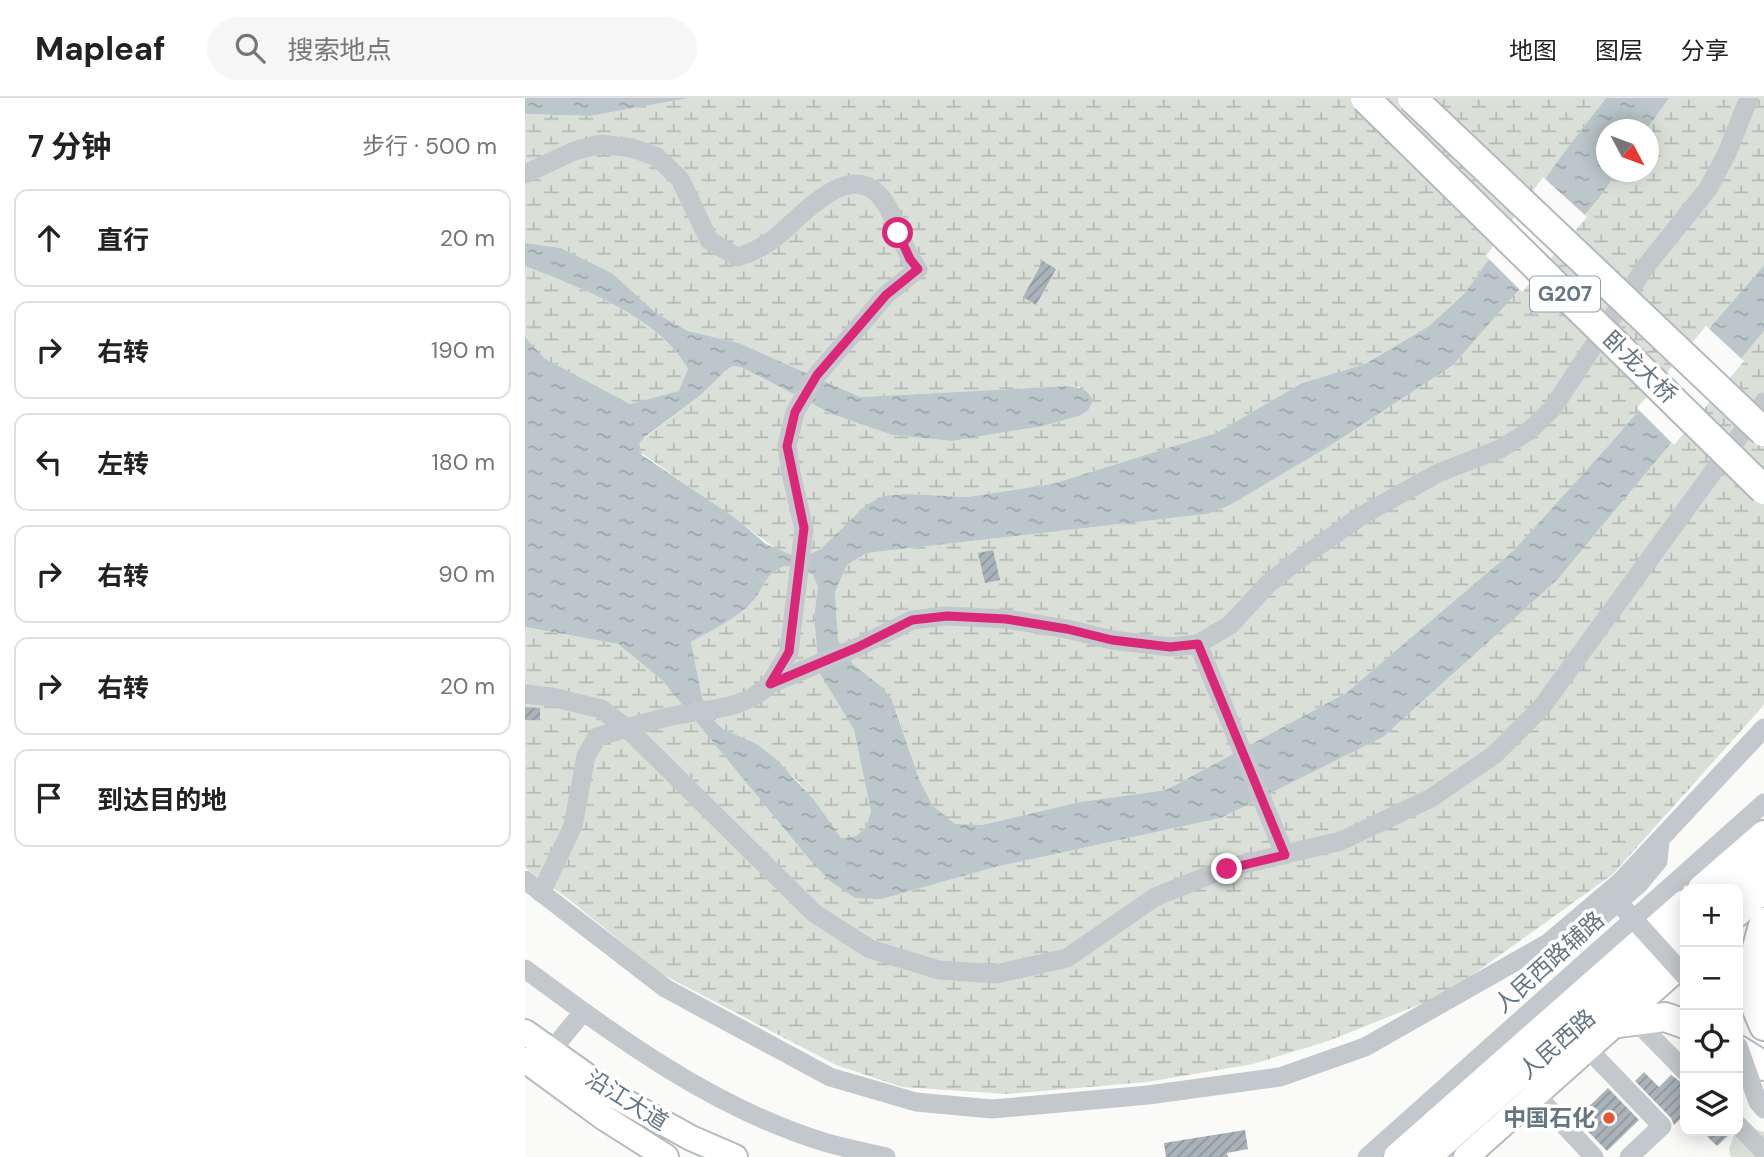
<!DOCTYPE html>
<html lang="zh">
<head>
<meta charset="utf-8">
<style>
	:root { --surface:#fff; --page:#f6f6f6; --text:#222; --muted:#767676; --line:#e0e0e0 }
	body { margin:0; font-family:"DM Sans","Noto Sans SC",sans-serif; background:var(--page); color:var(--text) }
	.controls { position:absolute; right:21px; bottom:21px; display:grid; overflow:hidden; border-radius:14px; box-shadow:0 4px 18px #0003 }
	.controls button { width:63px; height:63px; display:grid; place-items:center; padding:0; border:0; border-bottom:2px solid var(--line); background:var(--surface); color:var(--text); font:35px sans-serif }
	.compass { position:absolute; left:1071px; top:21px; width:63px; height:63px; border-radius:50%; background:var(--surface); box-shadow:0 4px 18px #0003; rotate:131deg }
	.stop { position:absolute; width:21px; height:21px; margin:-16px; border:5px solid #db2777; border-radius:50%; background:#fff }
	.stop.end { background:#db2777; border-color:#fff; box-shadow:0 2px 7px #0008 }
	.list { margin:0; padding:0; list-style:none }
	h2 { display:flex; justify-content:space-between; align-items:center; height:91px; margin:0; padding:0 28px; font-size:30px }
	h2 small { font-size:23px; font-weight:400; color:var(--muted) }
	.list li { display:grid; grid-template-columns:46px 1fr auto; gap:21px; align-items:center; box-sizing:border-box; height:98px; margin:0 14px 14px; padding:0 14px; border:2px solid var(--line); border-radius:14px }
	.list b { display:block; font-size:26px; white-space:nowrap }
	.list em { font-size:23px; font-style:normal; color:var(--muted) }
	.icon { flex:none; width:38px; height:38px; fill:none; stroke:currentColor; stroke-width:2; stroke-linecap:round; stroke-linejoin:round }
	.map { position:relative; flex:none; width:1239px; height:1059px; overflow:hidden }
	header { display:flex; align-items:center; gap:42px; box-sizing:border-box; height:98px; padding:0 35px; background:var(--surface); border-bottom:2px solid var(--line) }
	header strong { font-size:33px }
	nav { display:flex; gap:38px; margin-inline-start:auto; font-size:24px }
	.search { width:490px; height:63px; background:var(--page); display:flex; align-items:center; gap:18px; box-sizing:border-box; padding:0 24px; border-radius:38px; color:var(--muted); font-size:26px }
	main { display:flex }
	aside { flex:1; background:var(--surface) }
	.map>svg:first-child { display:block }
	.forest { fill:url(#forest-crowns) }
	.wetland { fill:url(#wetland-marsh) }
	.water { fill:url(#water-ripples); fill-rule:evenodd }
	.pier { fill:#fafaf8 }
	.building { fill:url(#building-hatch) }
	.lines { fill:none; stroke-linecap:round; stroke-linejoin:round }
	.major-casing { stroke:#b5babe; stroke-width:28 }
	.highway-casing { stroke:#b4b9bd; stroke-width:32 }
	.minor { stroke:#c3c8cc; stroke-width:19 }
	.major { stroke:#fff; stroke-width:24 }
	.highway { stroke:#fff; stroke-width:28 }
	.highway-bridge-casing { stroke:#b4b9bd; stroke-width:32; stroke-linecap:butt }
	.minor-bridge { stroke:#c3c8cc; stroke-width:19 }
	.highway-bridge { stroke:#fff; stroke-width:28 }
	.route { stroke:#db2777; stroke-width:9 }
	.poi-dot { fill:#e4572e; stroke:#fff; stroke-width:2.5 }
	.labels { text-anchor:middle; stroke-width:7; stroke-linejoin:round; paint-order:stroke }
	.shield { fill:#fff; stroke:#939fa8; stroke-width:2 }
	.shield-label { font-size:21px; font-weight:bold; fill:#657683 }
	.street-label { font-size:23px; fill:#657683; stroke:#fff }
	.poi-label { font-size:23px; font-weight:bold; fill:#657683; stroke:#fff; text-anchor:end }
</style>
</head>
<body>
<header>
<strong>Mapleaf</strong>
<div class="search"><svg class="icon" aria-label="search" viewBox="0 0 24 24"><circle cx="10" cy="10" r="6"/><path d="M15 15l6 6"/></svg>搜索地点</div>
<nav><a>地图</a><a>图层</a><a>分享</a></nav>
</header>
<main>
<aside>
<h2>7 分钟<small>步行 · 500 m</small></h2>
<ul class="list">
<li><svg class="icon" aria-label="ahead" viewBox="0 0 24 24"><path d="M12 20V5M6 11l6-6 6 6"/></svg><div><b>直行</b></div><em>20 m</em></li>
<li><svg class="icon" aria-label="right" viewBox="0 0 24 24"><path d="M7 20v-9h11M14 6l5 5-5 5"/></svg><div><b>右转</b></div><em>190 m</em></li>
<li><svg class="icon" aria-label="left" viewBox="0 0 24 24"><path d="M17 20v-9H6M10 6l-5 5 5 5"/></svg><div><b>左转</b></div><em>180 m</em></li>
<li><svg class="icon" aria-label="right" viewBox="0 0 24 24"><path d="M7 20v-9h11M14 6l5 5-5 5"/></svg><div><b>右转</b></div><em>90 m</em></li>
<li><svg class="icon" aria-label="right" viewBox="0 0 24 24"><path d="M7 20v-9h11M14 6l5 5-5 5"/></svg><div><b>右转</b></div><em>20 m</em></li>
<li><svg class="icon" aria-label="arrive" viewBox="0 0 24 24"><path d="M6 21V4h12l-3 4 3 4H6"/></svg><div><b>到达目的地</b></div></li>
</ul>
</aside>
<div class="map">
<svg width="1239" height="1059" viewBox="0 0 1239 1059">
	<defs>
		<pattern id="forest-crowns" width="20" height="18" patternUnits="userSpaceOnUse" patternTransform="scale(1.75)"><rect width="20" height="18" fill="#dadfd7"/><path d="M2 6a3 3 0 1 1 6 0M12 15a3 3 0 1 1 6 0" fill="none" stroke="#b4b9b4"/></pattern>
		<pattern id="wetland-marsh" width="20" height="14" patternUnits="userSpaceOnUse" patternTransform="scale(1.75)"><rect width="20" height="14" fill="#dadfd7"/><path d="M1 5h8M5 5V1M11 12h8M15 12V8" fill="none" stroke="#b4b9b4"/></pattern>
		<pattern id="water-ripples" width="26" height="14" patternUnits="userSpaceOnUse" patternTransform="scale(1.75)"><rect width="26" height="14" fill="#bbc7cb"/><path d="M2 4q2-2 4 0t4 0M15 11q2-2 4 0t4 0" fill="none" stroke="#9ca6aa"/></pattern>
		<pattern id="building-hatch" width="6" height="6" patternUnits="userSpaceOnUse" patternTransform="scale(1.75)"><rect width="6" height="6" fill="#aab3b9"/><path d="M-1 1l2-2M0 6l6-6M5 7l2-2" fill="none" stroke="#8e969c"/></pattern>
	</defs>
	<rect width="100%" height="100%" fill="#fafaf8"/>
	<path class="forest" d="M1213,1026L1239,1034V1059H1206L1204,1051Z"/>
	<path class="wetland" d="M164,0H1081L1037,57L940,195L904,228L840,266L777,285L691,335L527,386L442,399L384,396L296,451L285,456L269,458L256,454L114,353L113,348L116,343L177,296L200,273L208,268L216,269L307,316L367,337L427,343L518,328L554,318L555,289L543,288L335,299L214,245L163,233L131,215L87,175L36,150L0,145V16L65,18Z
		M1144,0H1239V167L1084,347L989,452L821,595L641,692L555,704L457,727H430L408,708L395,683L371,612L357,589L329,567L313,542L310,494L322,467L342,455L682,416L1074,100L1093,74H1124V32L1122,31Z
		M0,168C53,189 134,219 163,271L155,293L105,306L19,260L0,239Z
		M1239,233V607L1088,776L921,896L803,943L728,966L622,984L482,996L377,989L311,967L133,874L46,803L0,770V529L93,546L137,582L154,601L305,783L357,801L470,769L696,720L858,639L1033,481Z
		M261,468L281,471L288,476L293,489L289,519L294,574L329,632L346,714L340,730L331,738L316,740L273,683L230,645L198,631L186,620L177,599L166,544C186,532 212,521 228,503C239,490 242,472 261,468Z"/>
	<path class="water" d="M0,0H164L65,18L0,16Z
		M1081,0H1144L1122,31L1082,32V74H1093L1074,100L928,267L806,347L705,407L682,416L342,455L322,467L310,494L313,542L329,567L357,589L367,602L395,683L408,708L430,726L457,727L555,704L641,692L821,595L989,452L1084,347L1239,167V233L1033,481L858,639L696,720L470,769L357,801L330,800L305,783L285,762L137,582L93,546L0,529V239L19,260L105,306L154,293L163,271C135,219 53,189 0,168V145L36,150L87,175L131,215L163,233L214,245L335,299L543,288C556,290 563,291 568,303L563,312L554,318L518,328L427,343L367,337L307,316L216,269L208,268L200,273L177,296L120,339L113,347L117,357L210,420L241,446L269,458L285,456L296,451L340,408L358,398L384,396L442,399L527,386L691,335L777,285L840,266L904,228L940,195L1037,57ZM261,468L281,471L288,477L293,489L289,519L294,574L329,632L346,714L340,730L331,738L316,740L289,702L251,661L230,645L198,631L186,620L177,599L166,544C187,532 212,521 228,503C239,490 242,472 261,468Z"/>
	<path class="pier" d="M1018,79L1062,119L997,194L961,158Z
		M1181,228L1219,263L1149,347L1112,310Z"/>
	<path class="building" d="M518,163L531,171L511,207L498,199Z
		M468,452L475,482L460,485L453,455Z
		M0,609L15,610V622H0Z
		M1119,974L1134,989L1146,977L1160,987V1016L1149,1027L1146,1020L1110,983Z
		M1083,990L1114,1022L1082,1053L1051,1021Z
		M720,1032L723,1051L702,1055L703,1059H641L639,1045Z
		M1177,1033H1203L1205,1036L1192,1048Z"/>
	<g class="lines">
		<defs>
			<path id="major" d="M1208,791L1239,764
				M1213,816L1239,792
				M0,934L90,998L166,1040L210,1059
				M0,962L78,1019L141,1059
				M904,1059L1160,833
				M941,1059L1160,864"/>
			<path id="highway" d="M1177,791L1239,737
				M1239,824L1230,857L1225,895L1239,928
				M1093,925L1140,919L1160,926
				M1213,952L1239,968
				M873,1059L1160,806"/>
		</defs>
		<use href="#major" class="major-casing"/>
		<use href="#highway" class="highway-casing"/>
		<path class="minor" d="M0,76L49,53L75,46L107,50L132,59L155,81L184,142L212,159C227,155 238,149 250,140C273,122 321,63 353,96C373,117 374,148 393,171L361,197L292,277L270,314L262,348L266,375L279,431L264,554L245,586
			M673,546L760,757
			M0,596L27,599L76,611L102,630L289,815L345,851L414,872L471,876L542,860L630,799L702,770L816,743L906,700L969,657L1016,610L1239,304
			M0,782L140,890L305,979L391,1004L467,1011L623,997L755,979L840,949L1023,845L1095,784L1239,630
			M16,795L48,728L61,658L72,639C99,631 126,622 153,617C188,610 218,612 245,586L333,549L387,522L422,518L481,521L542,531L587,542L645,549L673,546L705,527L743,486L769,465L836,418L913,375L975,351L1004,333L1027,311L1121,168L1183,91L1202,55L1224,0
			M1000,859L1017,864L1029,859L1114,786L1133,763L1135,743
			M0,871C92,939 188,1010 299,1044C319,1050 341,1054 361,1059
			M1111,923L1160,973
			M1063,951L1137,1028L1104,1059
			M26,953L58,914
			M1011,997L1069,1059
			M1213,1027L1239,1054
			M842,1059L1239,705"/>
		<use href="#major" class="major"/>
		<use href="#highway" class="highway"/>
		<defs>
			<path id="highway-bridge" d="M840,0L1239,392
				M887,0L1239,334"/>
		</defs>
		<use href="#highway-bridge" class="highway-bridge-casing"/>
		<path class="minor-bridge" d="M1093,804L1160,878
			M1213,948L1233,1004L1239,1011"/>
		<use href="#highway-bridge" class="highway-bridge"/>
	</g>
	<g class="lines">
		<path class="route" d="M373,135L385,161L393,171L361,197L292,277L270,314L262,348L279,430L264,554L245,586L333,549L387,522L422,518L481,521L542,531L587,542L645,549L673,546L760,757L702,771"/>
	</g>
	<circle class="poi-dot" cx="1084" cy="1020" r="7"/>
	<g class="labels">
		<rect class="shield" x="1005" y="178.5" width="70" height="35" rx="5"/>
		<g class="shield-label">
			<text x="1040" y="203">G207</text>
		</g>
		<g class="street-label">
			<text transform="translate(1115 269) rotate(44)" y="8">卧龙大桥</text>
			<text transform="translate(1024 864) rotate(-42)" y="8">人民西路辅路</text>
			<text transform="translate(1032 946) rotate(-41)" y="8">人民西路</text>
			<text transform="translate(102 1002) rotate(32)" y="8">沿江大道</text>
		</g>
		<g class="poi-label">
			<text x="1070" y="1028">中国石化</text>
		</g>
	</g>
</svg>
<div class="controls">
<button>+</button>
<button>−</button>
<button><svg class="icon" aria-label="locate" viewBox="0 0 24 24"><circle cx="12" cy="12" r="6"/><path d="M12 2v4M12 18v4M2 12h4M18 12h4"/></svg></button>
<button><svg class="icon" aria-label="layers" viewBox="0 0 24 24"><path d="M12 4l9 5-9 5-9-5zM3 14l9 5 9-5"/></svg></button>
</div>
<svg class="compass" viewBox="-18 -18 36 36"><path d="M0-13l5 13h-10z" fill="#e53935"/><path d="M0 13l5-13h-10z" fill="#767676"/></svg>
<div class="stop" style="left:373px;top:135px"></div>
<div class="stop end" style="left:702px;top:771px"></div>
</div>
</main>
</body>
</html>
